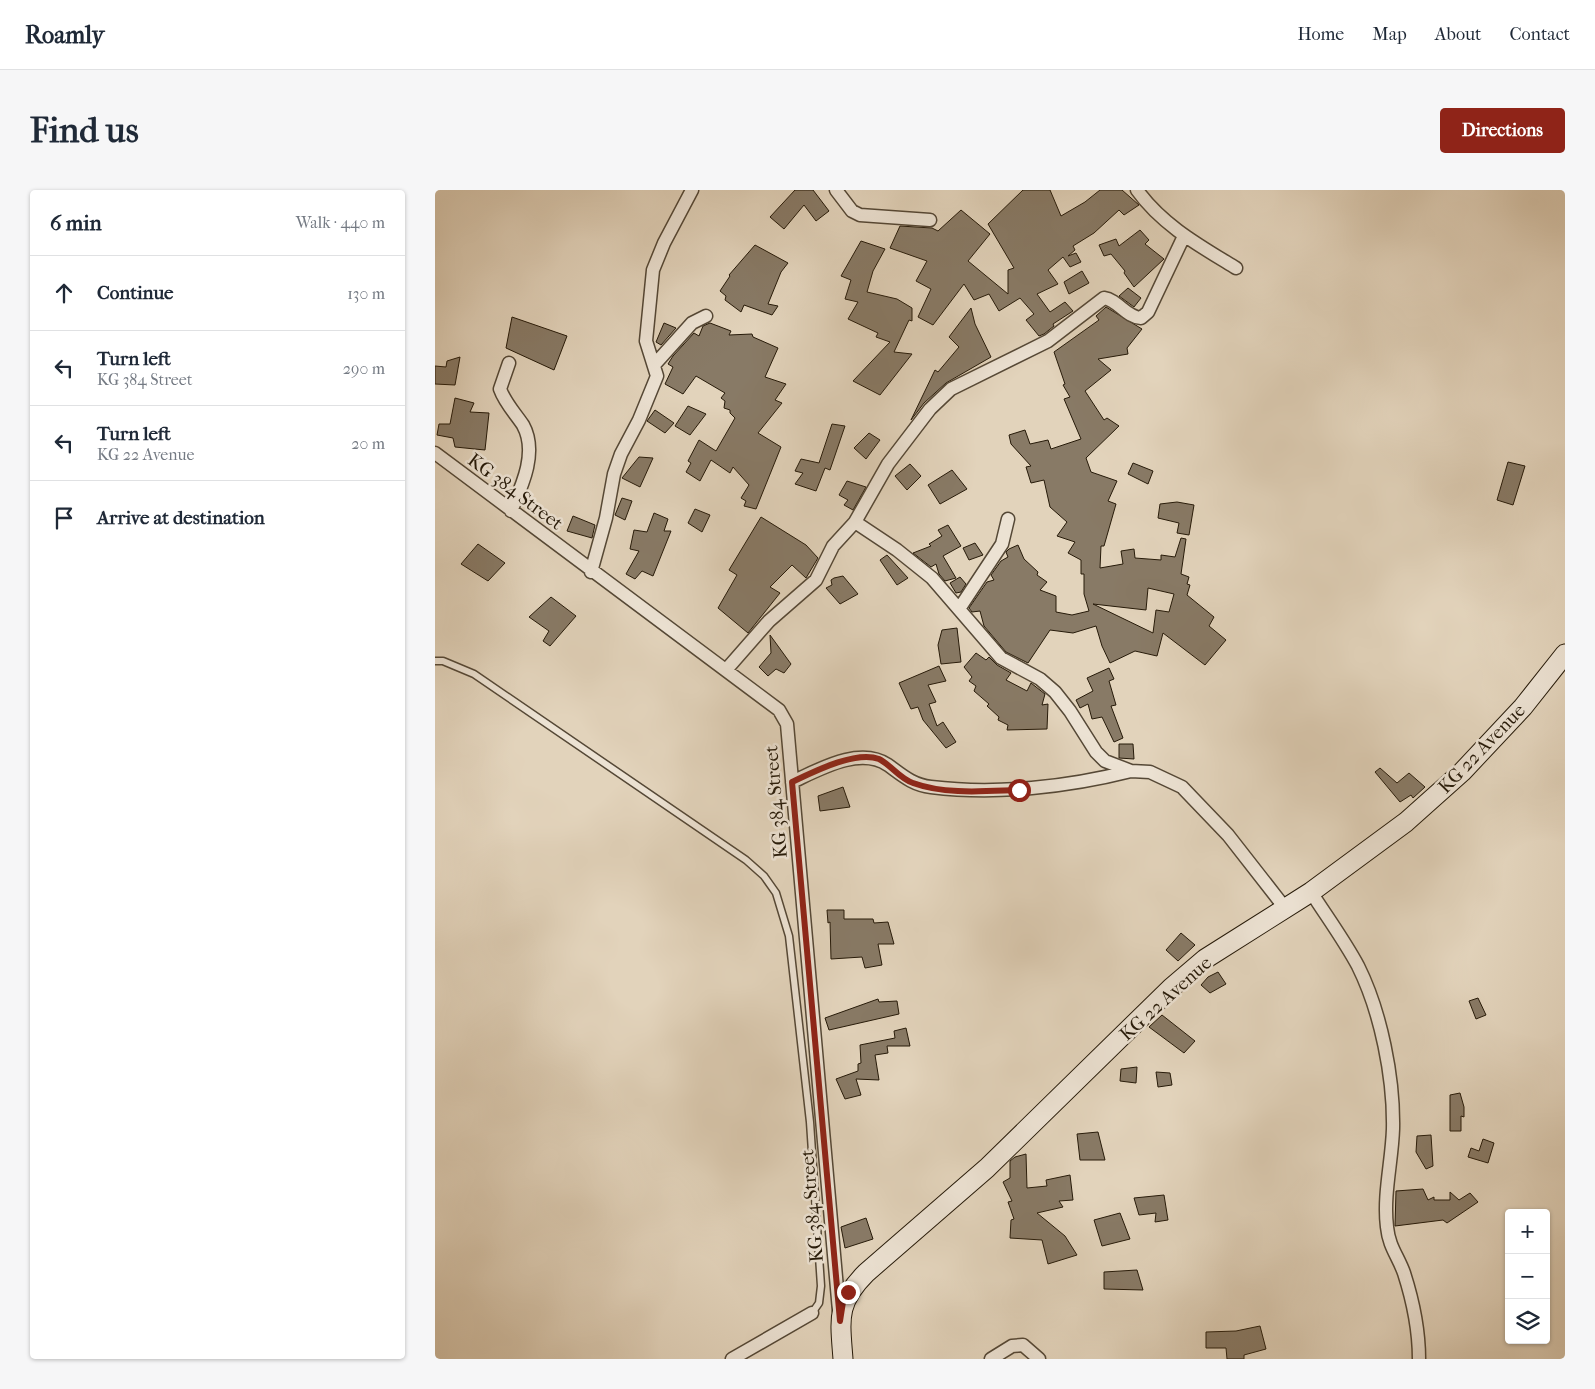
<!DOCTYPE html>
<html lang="en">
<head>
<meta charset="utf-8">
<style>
	:root { --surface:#fff; --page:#f6f6f7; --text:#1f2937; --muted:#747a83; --line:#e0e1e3; --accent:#8f2418 }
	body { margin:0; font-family:"IM FELL French Canon",serif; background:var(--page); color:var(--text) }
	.controls { position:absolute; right:15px; bottom:15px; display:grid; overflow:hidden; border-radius:5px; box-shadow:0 1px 4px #0004 }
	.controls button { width:45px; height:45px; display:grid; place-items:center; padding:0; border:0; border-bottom:1px solid var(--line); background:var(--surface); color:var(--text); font:25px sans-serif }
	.stop { position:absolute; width:15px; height:15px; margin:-11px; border:4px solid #8f2418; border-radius:50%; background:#fff }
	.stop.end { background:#8f2418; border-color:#fff; box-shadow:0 1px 5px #0008 }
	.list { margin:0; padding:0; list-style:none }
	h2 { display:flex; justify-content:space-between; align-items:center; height:65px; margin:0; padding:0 20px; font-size:21px }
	h2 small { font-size:16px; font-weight:400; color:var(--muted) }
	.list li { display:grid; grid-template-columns:32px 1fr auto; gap:15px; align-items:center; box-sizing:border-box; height:75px; padding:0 20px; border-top:1px solid var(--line) }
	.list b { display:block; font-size:19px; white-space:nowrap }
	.list p { margin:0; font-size:16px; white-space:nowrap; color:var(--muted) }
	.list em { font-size:16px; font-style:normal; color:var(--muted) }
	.icon { flex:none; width:28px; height:28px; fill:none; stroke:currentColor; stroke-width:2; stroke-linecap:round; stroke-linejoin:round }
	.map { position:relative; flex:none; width:1130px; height:1169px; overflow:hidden; border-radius:5px }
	header { display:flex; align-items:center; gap:30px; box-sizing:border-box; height:70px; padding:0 25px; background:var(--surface); border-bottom:1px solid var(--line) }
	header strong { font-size:24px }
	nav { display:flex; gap:28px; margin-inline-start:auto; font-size:18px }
	.intro { display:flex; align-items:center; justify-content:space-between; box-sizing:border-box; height:120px; padding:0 30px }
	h1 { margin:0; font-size:35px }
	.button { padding:12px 22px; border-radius:5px; background:var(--accent); color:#fff; font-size:18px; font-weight:700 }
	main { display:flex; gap:30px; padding:0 30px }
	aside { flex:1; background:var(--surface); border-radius:5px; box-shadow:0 1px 4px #0004 }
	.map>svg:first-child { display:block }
	.building { fill:#887a66; stroke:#261a09; fill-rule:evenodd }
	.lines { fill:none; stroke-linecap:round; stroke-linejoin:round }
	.lane-casing { stroke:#554836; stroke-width:9 }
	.street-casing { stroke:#554836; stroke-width:15 }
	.secondary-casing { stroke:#261a09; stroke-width:21 }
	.lane { stroke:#ece2d3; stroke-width:6 }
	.street { stroke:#ece2d3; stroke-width:12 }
	.secondary { stroke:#ece2d3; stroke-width:19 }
	.route { stroke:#8f2418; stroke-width:6 }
	.labels { text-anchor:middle; stroke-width:5; stroke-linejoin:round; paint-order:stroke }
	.street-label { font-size:19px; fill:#261a09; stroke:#ece2d3 }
</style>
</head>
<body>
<header>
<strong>Roamly</strong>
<nav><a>Home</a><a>Map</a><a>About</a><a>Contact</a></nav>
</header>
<div class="intro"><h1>Find us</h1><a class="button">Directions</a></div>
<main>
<aside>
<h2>6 min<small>Walk · 440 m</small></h2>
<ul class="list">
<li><svg class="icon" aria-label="ahead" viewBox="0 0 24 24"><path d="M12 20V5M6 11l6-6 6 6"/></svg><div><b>Continue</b></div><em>130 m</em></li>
<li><svg class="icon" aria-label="left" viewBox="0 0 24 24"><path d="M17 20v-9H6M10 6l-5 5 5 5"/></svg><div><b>Turn left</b><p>KG 384 Street</p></div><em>290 m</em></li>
<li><svg class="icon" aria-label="left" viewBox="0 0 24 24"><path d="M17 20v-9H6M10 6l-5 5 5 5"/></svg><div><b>Turn left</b><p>KG 22 Avenue</p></div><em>20 m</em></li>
<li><svg class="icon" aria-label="arrive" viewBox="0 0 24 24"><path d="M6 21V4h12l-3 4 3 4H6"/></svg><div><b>Arrive at destination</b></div></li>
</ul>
</aside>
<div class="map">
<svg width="1130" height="1169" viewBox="0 0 1130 1169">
	<rect width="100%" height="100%" fill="#e2d3bb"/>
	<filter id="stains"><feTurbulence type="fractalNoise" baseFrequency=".004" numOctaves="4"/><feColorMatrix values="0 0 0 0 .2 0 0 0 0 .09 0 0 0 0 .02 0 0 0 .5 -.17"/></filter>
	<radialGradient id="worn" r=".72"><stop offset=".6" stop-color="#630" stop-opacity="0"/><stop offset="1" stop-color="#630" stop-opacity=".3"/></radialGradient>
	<path class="building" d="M360,0H378L394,21L381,31L369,15L349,39L335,27Z
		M588,0H615L626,26L650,12L665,0H687L704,15L689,25L684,20L659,43L638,56L640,60L633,66L641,63L646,72L635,77L628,67L613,80L623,94L602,104L615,122L630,112L638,121L618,134L619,136L609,144L604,146L591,130L599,124L585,108L564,121L554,104L539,110L529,94L498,135L483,127L496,99L481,91L492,71L455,58L465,36L497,38L503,41L526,20L555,44L533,71L573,104V80L579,78L553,34Z
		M705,40L714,50L710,54L729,69L699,97L689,83L690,81L676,64L669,66L664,55L681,49L684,56Z
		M426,51L450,59L438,81L432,102L462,109L477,118V131L474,130L459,162L477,164L445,205L418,191L455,152L441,147L443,143L413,129L423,112L410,109L416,90L406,86Z
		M320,55L353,73L346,82L333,114L343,116L337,125L309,115L306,122L290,110L291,106L285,101L295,86L294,85Z
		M647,81L654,93L634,104L629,92Z
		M693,98L706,108L699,117L684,106Z
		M671,117L707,139L692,158L693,164L663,169L676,180L650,201L669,230L672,228L684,236L651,268L656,282L682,291L673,311L681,314L669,356H666L665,378L688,374L686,361L699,359L700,368L726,370V365L740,367L746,348L751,349L746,384L754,387L752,394L755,395L752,405L779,427L774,436L791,450L770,475L728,443L722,466L700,461L675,473L667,456L661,436L638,443L615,440L593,473L571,462L549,436L545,421L537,422L534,418L552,392L559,390L556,385L566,371L573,367L571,362L574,359L583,355L589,369L603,382L602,385L612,392L605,400L621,406V422L637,425L654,421L649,404V384H646V370L633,363L640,352L622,346L632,332L615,317L609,290L596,293L591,277L596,276L576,254L574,245L590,240L595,254L613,250L616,259L646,249L629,209L635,207L628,195L630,194L619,162L664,130L661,126ZM713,398L739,404L734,422L721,420L718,443L658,414L711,420Z
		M536,118L540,134L556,167L511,193L489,213L476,230L500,180L503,182L524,157L514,147Z
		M77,127L132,146L119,180L71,158Z
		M229,133L241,138L226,155L221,152Z
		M275,133L296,141L294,145L317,144L318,147L343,158L330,187L351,194L340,210L347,213L323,243L346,257L321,319L309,316L311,311L306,308L314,295L298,277L295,283L276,270L265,291L251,282L256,273L253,271L264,250L281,261L300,228L295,223V220L289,218L290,211L286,208L290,203L261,186L248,204L230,194L238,177L233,174L238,166L259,143L264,146L268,136Z
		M25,167L20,195L0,194V176L11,177L12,171Z
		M20,208L39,213L35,222L54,223L50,260L20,257L18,248L2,245L4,234H15Z
		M253,216L271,224L255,245L240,236Z
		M220,220L239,233L230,243L212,231Z
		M397,234L410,236L395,280L390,278L381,301L360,294L368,283L360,281L366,269L384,273Z
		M434,243L445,250L431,269L419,258Z
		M204,267L218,268L205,297L187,288Z
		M1073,272L1090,276L1078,315L1062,310Z
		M698,273L718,281L713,294L693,284Z
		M475,274L486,286L472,300L460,286Z
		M517,280L532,299L505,314L493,295Z
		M412,291L431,297L418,320L409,315L413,310L404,305Z
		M187,308L197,311L190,330L180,325Z
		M742,312L759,315L754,345L742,343L744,333L723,328L725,314Z
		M260,319L275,325L267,342L253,333Z
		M219,323L233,329L229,341H236L218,386L207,381L200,389L191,384L204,361L195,359L199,340L212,342Z
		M138,326L160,335L157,348L132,341Z
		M326,327L371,355L383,368L371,388L357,375L335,397L345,403L313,443L283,418L302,385L294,380Z
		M513,335L526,356L508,366L521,388L510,391L504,384L501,374L496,377L478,363L496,356L494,354L507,346L503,340Z
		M540,353L548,365L534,370L528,358Z
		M43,354L70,373L53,391L26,374Z
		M452,365L473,388L462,395L445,370Z
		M408,386L423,404L405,414L391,398L397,395L396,390L399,388Z
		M525,387L531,394L526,402L521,403L515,393Z
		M116,407L141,426L115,456L108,451L114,441L94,427Z
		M522,438L526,472L506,474L503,455L507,440Z
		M335,445L356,474L349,483L341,479L333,486L324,477L336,463Z
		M541,463L551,470L554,467L562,475L576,483L571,490L592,501L596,493L610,504L607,515L613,514L612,539L572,540L573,535L563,530L564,527L552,516L554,514L539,501L541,496L534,491L537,487L529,477Z
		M504,476L511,491L493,495L501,512L494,514L502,536L508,532L521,552L511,558L488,530L483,517L476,519L464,493Z
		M674,478L679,489L674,491L681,515L676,516L688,548L679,552L667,527L657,529L653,514L645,518L641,510L658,501L652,488Z
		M684,554H698L699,569L684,568Z
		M945,578L962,593L974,583L990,597L978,608L976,605L965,612L940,582Z
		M408,597L415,617L385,621L383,606Z
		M392,720H409V729H438L439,733L453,732L459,754H443L447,775L430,778L427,767L396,769L395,732L393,733Z
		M746,743L760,755L743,771L731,760Z
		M783,782L791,794L775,803L766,795L773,787Z
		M1043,808L1051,825L1041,829L1034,811Z
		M443,809L444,812L462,811L464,824L394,840L390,828Z
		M727,825L760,851L749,863L714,837Z
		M471,838L475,856H452L453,863L440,865L444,890L421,889L426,905L410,909L401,889L423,881V874L426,873L425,855L460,848L459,841Z
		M702,877L701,893L685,891L686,879Z
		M721,882L735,883L737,895L723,897Z
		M1025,903L1029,917V927L1026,926V941H1015V905Z
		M663,942L670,970H645L642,944Z
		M996,945L998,976L991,979L981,962L982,946Z
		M1048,949L1059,953L1053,973L1033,967L1036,958L1044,961Z
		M591,964L592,998L612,996L611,990L635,985L638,1010L624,1011L628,1017L602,1023L630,1046L642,1065L613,1074L607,1050L575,1048L576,1030L579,1029L573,1012L577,1011L568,992L575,988V971L580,967Z
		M988,999L993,1010L999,1007V1010H1015V1002L1024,1010L1035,1003L1043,1012L1012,1033L1008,1030L960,1036L961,1001Z
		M729,1005L733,1030L720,1032L721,1023L704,1025L699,1008Z
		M685,1023L695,1049L667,1056L659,1030Z
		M431,1028L438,1049L410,1058L406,1037Z
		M702,1080L708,1100L669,1099V1082Z
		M825,1136L831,1159L809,1165V1169H792L791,1158H771V1142L801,1141Z"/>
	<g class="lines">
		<defs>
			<path id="lane" d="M0,471H8L39,484L311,670L329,686L341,703L354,746L375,932L386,1096L384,1113L377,1123"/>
			<path id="street" d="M401,0L417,21L425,25L495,30
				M702,0C727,35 765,56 801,78
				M74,173L65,199C70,213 80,223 88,235C103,262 87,296 76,321
				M220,174L257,133L271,126
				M0,263L344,520L352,534L404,1121
				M420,332L462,360L497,388L566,468L605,489L620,502L635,521L661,562L670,571L696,581L715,582L747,597L793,645L850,718
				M156,382L171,328L179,284L186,264L204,230L222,186L211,151L218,80L229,53L257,0
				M524,419L567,354L573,329
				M291,480L334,431L381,390L398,356L420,332L453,274L495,219L516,199L613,151L669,108C683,110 691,127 706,128L713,122L749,46
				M357,592C385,579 425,556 453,575C468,586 478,595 496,597C561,605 633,597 696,581
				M876,702C892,727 909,750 923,776C946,822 959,888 958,939C957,971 948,1005 952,1037C954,1057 963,1066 969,1083C978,1111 984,1140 984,1169
				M297,1169L377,1123
				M556,1169L577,1156L588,1155L604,1169"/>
			<path id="secondary" d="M408,1169C405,1129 401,1113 431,1083L552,978L736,798L770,769L876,702L971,632L1027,582L1088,517L1130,464"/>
		</defs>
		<use href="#lane" class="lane-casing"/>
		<use href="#street" class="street-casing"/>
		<use href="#secondary" class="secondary-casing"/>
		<use href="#lane" class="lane"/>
		<use href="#street" class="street"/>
		<use href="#secondary" class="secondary"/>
	</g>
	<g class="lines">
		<path class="route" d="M413,1102L408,1112L405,1131L357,592C378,582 421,560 444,569C456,575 465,589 478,593C511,605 551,601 584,600"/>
	</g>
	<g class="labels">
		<g class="street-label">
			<text transform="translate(81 301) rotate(37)" y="7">KG 384 Street</text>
			<text transform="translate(1046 558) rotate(-46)" y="7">KG 22 Avenue</text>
			<text transform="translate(340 612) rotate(-95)" y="7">KG 384 Street</text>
			<text transform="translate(730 808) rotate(-42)" y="7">KG 22 Avenue</text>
			<text transform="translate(376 1016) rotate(-95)" y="7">KG 384 Street</text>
		</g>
	</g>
	<rect width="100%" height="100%" filter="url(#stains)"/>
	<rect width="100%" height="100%" fill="url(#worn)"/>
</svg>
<div class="controls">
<button>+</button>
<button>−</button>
<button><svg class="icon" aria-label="layers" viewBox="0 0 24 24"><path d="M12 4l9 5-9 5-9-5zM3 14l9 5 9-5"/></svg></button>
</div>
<div class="stop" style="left:584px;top:600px"></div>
<div class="stop end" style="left:413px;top:1102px"></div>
</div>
</main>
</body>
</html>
